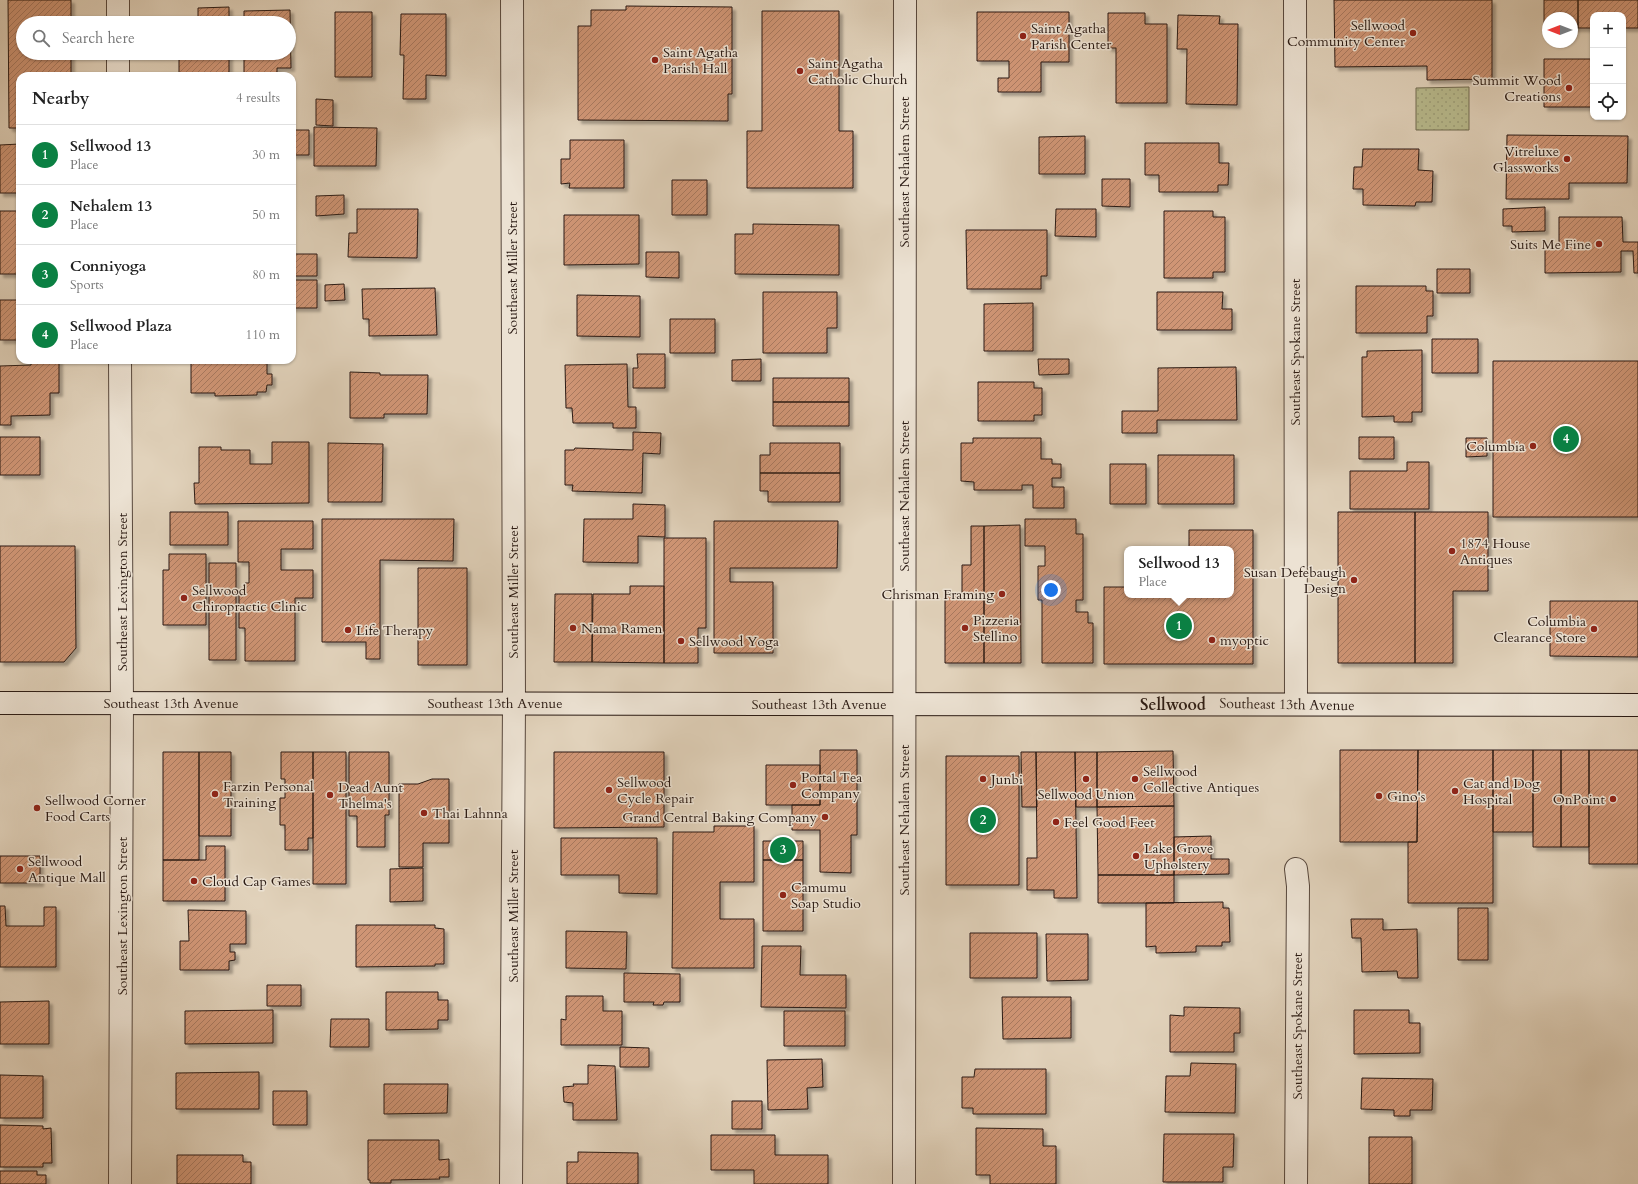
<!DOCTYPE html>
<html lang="en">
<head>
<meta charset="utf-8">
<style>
	:root { --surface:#fff; --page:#f6f6f6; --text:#222; --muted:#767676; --line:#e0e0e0; --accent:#0b8043 }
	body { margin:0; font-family:Cardo,serif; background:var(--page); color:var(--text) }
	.controls { position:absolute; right:12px; top:12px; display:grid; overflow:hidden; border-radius:8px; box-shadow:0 1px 3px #0004 }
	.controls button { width:36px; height:36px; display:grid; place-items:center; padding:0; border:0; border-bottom:1px solid var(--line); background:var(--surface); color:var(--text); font:20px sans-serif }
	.compass { position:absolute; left:1542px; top:12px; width:36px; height:36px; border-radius:50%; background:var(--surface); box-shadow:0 1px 3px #0004; rotate:270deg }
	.you { position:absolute; left:1051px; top:590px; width:14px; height:14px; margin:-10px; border:3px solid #fff; border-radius:50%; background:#1a73e8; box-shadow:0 0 0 6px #1a73e833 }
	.badge { display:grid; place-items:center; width:26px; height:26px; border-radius:50%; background:var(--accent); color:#fff; font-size:13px; font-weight:700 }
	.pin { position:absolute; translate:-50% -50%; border:2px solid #fff; box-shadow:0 1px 4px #0006 }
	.popup { position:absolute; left:1124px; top:546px; width:110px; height:52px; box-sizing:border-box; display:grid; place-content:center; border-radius:8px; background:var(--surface); filter:drop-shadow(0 1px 3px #0005); font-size:13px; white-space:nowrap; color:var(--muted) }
	.popup b { font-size:15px; color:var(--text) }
	.popup::after { content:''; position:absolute; left:50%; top:100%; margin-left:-8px; border:8px solid transparent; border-top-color:var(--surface) }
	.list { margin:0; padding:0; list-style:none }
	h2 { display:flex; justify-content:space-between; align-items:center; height:52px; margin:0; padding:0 16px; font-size:17px }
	h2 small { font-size:13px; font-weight:400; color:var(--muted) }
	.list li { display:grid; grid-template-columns:26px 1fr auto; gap:12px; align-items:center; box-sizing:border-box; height:60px; padding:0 16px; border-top:1px solid var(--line) }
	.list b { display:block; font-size:15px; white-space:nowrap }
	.list p { margin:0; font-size:13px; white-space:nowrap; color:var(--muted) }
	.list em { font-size:13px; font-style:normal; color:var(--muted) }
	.icon { flex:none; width:22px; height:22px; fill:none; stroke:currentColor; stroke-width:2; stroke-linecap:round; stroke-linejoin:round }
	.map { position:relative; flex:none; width:1638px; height:1184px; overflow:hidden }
	.search { position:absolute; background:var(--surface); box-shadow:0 1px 3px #0004; left:16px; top:16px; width:280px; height:44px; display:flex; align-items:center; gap:10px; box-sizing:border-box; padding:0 14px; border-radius:22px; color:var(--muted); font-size:15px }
	.panel { position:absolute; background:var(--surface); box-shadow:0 1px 3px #0004; left:16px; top:72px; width:280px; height:292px; border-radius:12px }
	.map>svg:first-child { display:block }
	.park { fill:url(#park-dots); stroke:#716a50 }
	.building { fill:url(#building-hatch); stroke:#2a1a13; filter:url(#shadow) }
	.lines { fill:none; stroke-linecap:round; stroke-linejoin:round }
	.street-casing { stroke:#58483d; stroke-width:24 }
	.secondary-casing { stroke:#2a1a13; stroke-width:24 }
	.street { stroke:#ece2d3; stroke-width:22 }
	.secondary { stroke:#ece2d3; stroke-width:22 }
	.poi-dot { fill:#8f2418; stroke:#ece2d3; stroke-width:1.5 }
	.labels { text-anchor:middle; stroke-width:3; stroke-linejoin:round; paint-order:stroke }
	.poi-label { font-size:14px; fill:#2a1a13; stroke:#ece2d3; text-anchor:start }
	.street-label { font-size:14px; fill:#2a1a13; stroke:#ece2d3 }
	.quarter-label { font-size:16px; font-weight:bold; fill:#2a1a13; stroke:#ece2d3 }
</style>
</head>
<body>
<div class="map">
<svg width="1638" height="1184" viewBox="0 0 1638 1184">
	<defs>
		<pattern id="park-dots" width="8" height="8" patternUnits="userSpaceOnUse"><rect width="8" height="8" fill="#b8ba8d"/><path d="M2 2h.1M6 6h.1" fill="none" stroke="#9e9f79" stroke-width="1.8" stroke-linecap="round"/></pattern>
		<pattern id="building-hatch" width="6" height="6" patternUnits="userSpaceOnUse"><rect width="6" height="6" fill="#cf9575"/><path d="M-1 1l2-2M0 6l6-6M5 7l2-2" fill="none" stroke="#a8795f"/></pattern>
		<filter id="shadow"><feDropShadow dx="3.5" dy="3.5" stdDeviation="1" flood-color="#0004"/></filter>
	</defs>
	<rect width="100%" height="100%" fill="#e1d2bb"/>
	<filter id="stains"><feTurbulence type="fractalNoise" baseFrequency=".005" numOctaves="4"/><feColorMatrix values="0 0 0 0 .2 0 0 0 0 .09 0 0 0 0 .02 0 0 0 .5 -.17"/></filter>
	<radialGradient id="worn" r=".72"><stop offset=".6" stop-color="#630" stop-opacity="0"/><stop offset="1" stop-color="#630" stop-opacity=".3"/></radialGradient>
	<path class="park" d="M1469,87V130H1416V88Z"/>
	<path class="building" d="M8,0H71V23H23V53H71V76H20V128H9Z
		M1334,0H1492V79L1427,80V66L1335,67Z
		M1544,0H1578V28H1572V18H1548V28H1544Z
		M1578,0H1638V28H1623V15H1593V28H1578Z
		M626,6L732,7V94H728V121L578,120V26H591V10H626Z
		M229,7V23H179V21H198V8Z
		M290,10L291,68H277V76H244V53H289V23H244V11Z
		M762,11H839V131H853V188H747V131H762Z
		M335,12H372V77H335Z
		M977,12H1069V62H1041V92H998V78H1009V61H977Z
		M1108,13H1145V24H1167V103H1116V48H1108Z
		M401,14H446V76L426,75V99H403L404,55H400Z
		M1178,15L1220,16L1219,24H1238L1237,105L1186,104L1187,49H1177Z
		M179,53H229V76H179Z
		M1544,59H1593V107H1544Z
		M316,99L333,100V126L316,125Z
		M314,127L377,128L376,166H314Z
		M292,130H309V155H292Z
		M1507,135L1628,136L1627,183H1569V199H1506Z
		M1085,136V174H1039V137Z
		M570,140H624V188H569L570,183L561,184V159H570Z
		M1145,143H1219V163H1229L1228,185H1218V192H1159V175H1145Z
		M20,144V193H0V145Z
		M1363,149H1419L1418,170L1433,171L1432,202H1416L1415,206L1363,205V189H1353L1354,167H1362Z
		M1102,179H1130V207L1102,206Z
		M672,180H707V215H672Z
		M344,195V214L316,216V196Z
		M1545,207V231L1512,232V226H1503V209Z
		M357,209H418L417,258L348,257L349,233H357Z
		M1056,209H1096V237L1055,236Z
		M0,211H20V274H0Z
		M1164,211H1213V217H1225V272H1213V278H1164Z
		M564,215H639V264L564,265Z
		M1559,217H1622L1623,242H1638V273H1634L1633,251H1621V272L1545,273V245H1559Z
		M753,224L839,225V275L735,274V234H753Z
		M966,230H1047V276H1041V289H967Z
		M646,252H679V278L646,277Z
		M292,254H317V276H292Z
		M1437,269H1470V293H1437Z
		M292,280H317V308H292Z
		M344,284L345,300L325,301V285Z
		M1356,286H1426V291H1433V316H1427V333H1356Z
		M435,288L437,335L369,336V319H363L362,289Z
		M763,292H837V328H827V353H763Z
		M1157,292H1223L1222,309H1232V330H1157Z
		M577,295L640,296V337L577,336Z
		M0,300H20V340H0Z
		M1033,303V351H984V304Z
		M670,319H715V353H670Z
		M1432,339H1478V373H1432Z
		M1422,350V412H1412V422H1394V416L1362,417V357H1367V351Z
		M637,354H665V388H633V368H638Z
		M761,359V381H732V360Z
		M1038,359H1069V374L1039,375Z
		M31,360H59V393H50V415L11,416V425H0V366L31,365Z
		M191,360H267V374H272V385H267L266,392H257V395L215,396V393H191Z
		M1493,361H1638V517H1493Z
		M627,364L628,407H636V428H613V423H573L572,408H566L565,365Z
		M1236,367L1237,420H1157V433H1122V411H1158V368Z
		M350,372L380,373V375H428L427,414H384V418H350Z
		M773,378H849V402H773Z
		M978,382H1034V388H1042V415H1034V421H978Z
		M773,402H849V426H773Z
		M633,432L661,433L660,454L643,453L642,493L572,491L573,485H565V450H574L575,448L633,450Z
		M0,437H40V475H0Z
		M1359,437H1394V459H1359Z
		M973,438H1041V459H1052V464H1061V478H1052V487H1064V508H1033V485H1022V490H974V482L961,481V443H973Z
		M1466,438H1487V456L1466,457Z
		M272,442H309V503L195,504L194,483H199V447H221V450H250V464H272Z
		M328,443L383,444L382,502H328Z
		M770,443H840V473H760V455H770Z
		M1158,455H1234V504H1158Z
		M1407,462H1429V509H1350V471H1407Z
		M1110,464H1146V504H1110Z
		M760,473H840V502H768V491H760Z
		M633,504L665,505V537L638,536V563L583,562L584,519H633Z
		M170,512H228V545H170Z
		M1338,512H1415V663H1338Z
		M1415,512H1488V591H1453V663H1415Z
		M322,519H454L453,561L380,560V659H366V642H322Z
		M1025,519H1076V534H1083V600H1076V612H1088V623H1093V663H1042V600H1038V566H1045V546H1025Z
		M238,521H313V549H281V570H313V598H295V661H245V628H239V593H245V583H249V562H238Z
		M714,521H838L837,568H730V582H773V653H714Z
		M1020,525L1021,663H984V526Z
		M971,526H984V663H945V593H962V565H971Z
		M1189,530H1253V664H1104V587H1127V595H1231V549H1189Z
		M664,538H706V628H698V663H664Z
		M0,546H75L76,648L64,662H0Z
		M169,554H206V625H163V570H169Z
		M209,563H236V660H209Z
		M418,568H467V665H418Z
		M630,586H664V663L592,662L593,594H630Z
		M555,594H592V662H554Z
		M1550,601H1638V657L1550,656Z
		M820,750H857V835H851V873L820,872V830H792V805H820Z
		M1340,750H1418L1417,842H1340Z
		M1418,750H1493V903H1408V842H1417Z
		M1493,750H1533V832H1493Z
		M1533,750H1561V847H1533Z
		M1561,750H1589V847H1561Z
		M1589,750H1638V864H1589Z
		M1173,751L1174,806L1097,807V752Z
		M163,752H199V860H163Z
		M199,752H231V836H199Z
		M281,752H313V838H308V850H285V825H280V798H285V779H281Z
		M313,752H346V884H313Z
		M349,752H389V815H385V847H357V816H349Z
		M554,752H664V827L554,828Z
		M1021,752H1036L1037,807H1022Z
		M1036,752H1075L1077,898H1054V890H1027V858H1037Z
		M1075,752H1097V807H1076Z
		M946,756H1019V885H946Z
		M766,765H820V805H766Z
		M432,779H449V843H423V867H399V784H418Z
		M1174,806V875H1098L1097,807Z
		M714,826H754V882H720V919H754V968H672L673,832H714Z
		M1211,836V859H1229V874L1174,875V837Z
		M561,838H657V894L619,893V875H561Z
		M763,841H803V860H763Z
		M206,846H225V901H163V860H206Z
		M0,856H40V883H0Z
		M763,860H803V931H763Z
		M423,868V901L390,902V869Z
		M1098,875H1174V903H1098Z
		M1223,902V908H1229L1230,942H1222V946H1196V952L1156,953V946L1146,947V903Z
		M0,906H5L6,926H44V907H56V967H0Z
		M1458,908H1488V960H1458Z
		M188,910L246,911V944H230V952H235V960L229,961V970H180V941H189Z
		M1351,919H1383V930L1417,929L1418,978H1398L1397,971L1362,972L1361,938H1352Z
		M356,925H435V928L444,929V964H435V966L356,967Z
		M566,931L627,932L626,969L566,968Z
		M970,933H1037V978H970Z
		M1046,934H1088V980L1047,981Z
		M762,946H801L800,975H846V1008L761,1007Z
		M624,973L680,974V1002H664L663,1005H653L654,1002H624Z
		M267,985H301V1006H267Z
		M386,992H438V1000H448V1020H438V1029L386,1030Z
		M566,996H603V1011H622V1045H561V1019L566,1020Z
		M1002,997H1071V1038L1003,1039Z
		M49,1001V1044H0V1002Z
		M1184,1007L1240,1008V1033H1234V1052H1170V1015L1184,1016Z
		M273,1010V1043L185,1044V1011Z
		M1354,1010H1409V1023H1420V1053L1354,1054Z
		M784,1011H845V1046H784Z
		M331,1019H369V1047H330Z
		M620,1047L649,1048V1067H620Z
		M822,1059L823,1087L807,1088L808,1109L768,1110L767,1060Z
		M1191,1063L1236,1064L1235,1113L1165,1112L1166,1076H1190Z
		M588,1065L615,1066L617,1120H573V1103L564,1102L563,1087L574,1086L573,1084H588Z
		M975,1069H1046V1114H973V1108H962V1077H974Z
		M259,1072V1109H176V1073Z
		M0,1075L43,1076V1118H0Z
		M1362,1078L1433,1079L1432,1110H1410V1116H1394V1110L1361,1109Z
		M384,1084H448L447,1113L384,1114Z
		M273,1091H307V1125H273Z
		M732,1101H762V1129H732Z
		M0,1125L43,1126V1129L51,1128L52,1163H43V1167H0Z
		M976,1128L1043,1129V1146H1056V1184H990V1175H976Z
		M1164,1134H1234L1233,1167H1223V1182H1163Z
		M711,1135H775V1155H828V1184H754V1170H711Z
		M1369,1137H1412V1184H1369Z
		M368,1140H439V1160L449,1159V1177H439L440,1179L391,1180V1183H370V1180H368Z
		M578,1152L638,1153V1184H567V1162H578Z
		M177,1155H243V1162H251V1184H177Z
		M0,1171H37V1175H46V1184H0Z"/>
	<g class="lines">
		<defs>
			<path id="street" d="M118,0V23
				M1295,0L1296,704
				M118,53V76
				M120,360L122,703L120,1184
				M511,1184L514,703L512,0
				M904,1184L905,0
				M1296,1184L1298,886L1296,869"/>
			<path id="secondary" d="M0,703L1638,705"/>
		</defs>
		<use href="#street" class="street-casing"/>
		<use href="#secondary" class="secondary-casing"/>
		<use href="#street" class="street"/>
		<use href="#secondary" class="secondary"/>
	</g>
	<g class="poi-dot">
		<circle cx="1413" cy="33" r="4"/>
		<circle cx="1023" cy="36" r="4"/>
		<circle cx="655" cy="60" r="4"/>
		<circle cx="800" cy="71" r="4"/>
		<circle cx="1569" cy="88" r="4"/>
		<circle cx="1567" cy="159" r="4"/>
		<circle cx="1599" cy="244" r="4"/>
		<circle cx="1533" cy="446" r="4"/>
		<circle cx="1452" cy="551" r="4"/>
		<circle cx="1354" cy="580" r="4"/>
		<circle cx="1002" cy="594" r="4"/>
		<circle cx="184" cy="598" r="4"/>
		<circle cx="573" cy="628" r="4"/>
		<circle cx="965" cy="628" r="4"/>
		<circle cx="1594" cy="629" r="4"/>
		<circle cx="348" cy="630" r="4"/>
		<circle cx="1212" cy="640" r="4"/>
		<circle cx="681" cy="641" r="4"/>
		<circle cx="983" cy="779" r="4"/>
		<circle cx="1086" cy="779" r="4"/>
		<circle cx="1135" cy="779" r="4"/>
		<circle cx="793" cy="785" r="4"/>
		<circle cx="609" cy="790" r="4"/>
		<circle cx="1455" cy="791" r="4"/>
		<circle cx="215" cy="794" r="4"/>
		<circle cx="330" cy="795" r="4"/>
		<circle cx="1379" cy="796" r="4"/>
		<circle cx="1613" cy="799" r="4"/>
		<circle cx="37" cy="808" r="4"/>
		<circle cx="424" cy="813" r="4"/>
		<circle cx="825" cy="817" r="4"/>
		<circle cx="1056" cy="822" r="4"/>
		<circle cx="1136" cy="856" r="4"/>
		<circle cx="20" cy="869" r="4"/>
		<circle cx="194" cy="881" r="4"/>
		<circle cx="783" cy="895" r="4"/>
	</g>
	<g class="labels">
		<g class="poi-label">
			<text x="1405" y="30" text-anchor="end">Sellwood<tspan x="1405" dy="16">Community Center</tspan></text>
			<text x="1031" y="33">Saint Agatha<tspan x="1031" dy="16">Parish Center</tspan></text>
			<text x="663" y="57">Saint Agatha<tspan x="663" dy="16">Parish Hall</tspan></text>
			<text x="808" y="68">Saint Agatha<tspan x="808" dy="16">Catholic Church</tspan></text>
			<text x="1561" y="85" text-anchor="end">Summit Wood<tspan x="1561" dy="16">Creations</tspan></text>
			<text x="1559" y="156" text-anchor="end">Vitreluxe<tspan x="1559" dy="16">Glassworks</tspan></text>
			<text x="1591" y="249" text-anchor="end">Suits Me Fine</text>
			<text x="1525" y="451" text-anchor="end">Columbia</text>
			<text x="1460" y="548">1874 House<tspan x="1460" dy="16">Antiques</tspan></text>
			<text x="1346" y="577" text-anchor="end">Susan Defebaugh<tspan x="1346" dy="16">Design</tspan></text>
			<text x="192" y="595">Sellwood<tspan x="192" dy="16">Chiropractic Clinic</tspan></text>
			<text x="994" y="599" text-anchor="end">Chrisman Framing</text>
			<text x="973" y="625">Pizzeria<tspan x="973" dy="16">Stellino</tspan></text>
			<text x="1586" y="626" text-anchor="end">Columbia<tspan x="1586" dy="16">Clearance Store</tspan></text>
			<text x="581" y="633">Nama Ramen</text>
			<text x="356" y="635">Life Therapy</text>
			<text x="1220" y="645">myoptic</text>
			<text x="689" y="646">Sellwood Yoga</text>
			<text x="1143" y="776">Sellwood<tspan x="1143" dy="16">Collective Antiques</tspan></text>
			<text x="801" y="782">Portal Tea<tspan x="801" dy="16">Company</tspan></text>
			<text x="991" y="784">Junbi</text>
			<text x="617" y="787">Sellwood<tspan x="617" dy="16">Cycle Repair</tspan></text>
			<text x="1463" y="788">Cat and Dog<tspan x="1463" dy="16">Hospital</tspan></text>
			<text x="223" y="791">Farzin Personal<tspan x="223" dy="16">Training</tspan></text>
			<text x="338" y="792">Dead Aunt<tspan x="338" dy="16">Thelma's</tspan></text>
			<text x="1086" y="799" text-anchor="middle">Sellwood Union</text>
			<text x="1387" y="801">Gino's</text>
			<text x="1605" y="804" text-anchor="end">OnPoint</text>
			<text x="45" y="805">Sellwood Corner<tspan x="45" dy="16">Food Carts</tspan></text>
			<text x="432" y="818">Thai Lahnna</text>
			<text x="817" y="822" text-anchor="end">Grand Central Baking Company</text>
			<text x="1064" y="827">Feel Good Feet</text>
			<text x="1144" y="853">Lake Grove<tspan x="1144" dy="16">Upholstery</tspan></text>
			<text x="28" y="866">Sellwood<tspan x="28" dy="16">Antique Mall</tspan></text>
			<text x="202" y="886">Cloud Cap Games</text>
			<text x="791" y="892">Camumu<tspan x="791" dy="16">Soap Studio</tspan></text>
		</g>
		<g class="street-label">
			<text transform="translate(904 172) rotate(-90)" y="5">Southeast Nehalem Street</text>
			<text transform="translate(512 268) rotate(-90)" y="5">Southeast Miller Street</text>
			<text transform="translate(1295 352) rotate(-90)" y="5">Southeast Spokane Street</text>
			<text transform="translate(904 496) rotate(-90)" y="5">Southeast Nehalem Street</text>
			<text transform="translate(122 592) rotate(-90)" y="5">Southeast Lexington Street</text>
			<text transform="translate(513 592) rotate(-90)" y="5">Southeast Miller Street</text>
			<text x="171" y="708">Southeast 13th Avenue</text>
			<text x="495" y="708">Southeast 13th Avenue</text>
			<text x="819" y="709">Southeast 13th Avenue</text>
			<text transform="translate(1287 704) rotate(1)" y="5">Southeast 13th Avenue</text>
			<text transform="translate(904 820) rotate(-90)" y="5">Southeast Nehalem Street</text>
			<text transform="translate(122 916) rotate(-90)" y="5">Southeast Lexington Street</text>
			<text transform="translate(513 916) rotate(-90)" y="5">Southeast Miller Street</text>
			<text transform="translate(1297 1026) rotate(-90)" y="5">Southeast Spokane Street</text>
		</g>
		<g class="quarter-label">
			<text x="1173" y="710">Sellwood</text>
		</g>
	</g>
	<rect width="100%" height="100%" filter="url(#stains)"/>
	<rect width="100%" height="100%" fill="url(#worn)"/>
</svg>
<div class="controls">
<button>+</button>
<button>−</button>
<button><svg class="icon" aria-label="locate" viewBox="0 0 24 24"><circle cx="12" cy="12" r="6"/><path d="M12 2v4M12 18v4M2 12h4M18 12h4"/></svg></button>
</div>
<svg class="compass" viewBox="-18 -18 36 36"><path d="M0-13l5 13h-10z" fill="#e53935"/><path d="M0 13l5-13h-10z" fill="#767676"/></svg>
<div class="you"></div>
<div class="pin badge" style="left:1179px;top:626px">1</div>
<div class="popup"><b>Sellwood 13</b>Place</div>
<div class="pin badge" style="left:983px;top:820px">2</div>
<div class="pin badge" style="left:783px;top:850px">3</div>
<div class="pin badge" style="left:1566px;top:439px">4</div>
<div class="search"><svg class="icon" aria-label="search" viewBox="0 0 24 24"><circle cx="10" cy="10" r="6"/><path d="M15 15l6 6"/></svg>Search here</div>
<section class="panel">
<h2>Nearby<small>4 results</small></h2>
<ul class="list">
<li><span class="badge">1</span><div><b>Sellwood 13</b><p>Place</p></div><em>30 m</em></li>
<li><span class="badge">2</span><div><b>Nehalem 13</b><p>Place</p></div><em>50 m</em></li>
<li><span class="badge">3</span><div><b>Conniyoga</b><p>Sports</p></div><em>80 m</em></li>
<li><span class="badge">4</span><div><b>Sellwood Plaza</b><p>Place</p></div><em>110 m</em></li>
</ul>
</section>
</div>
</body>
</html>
